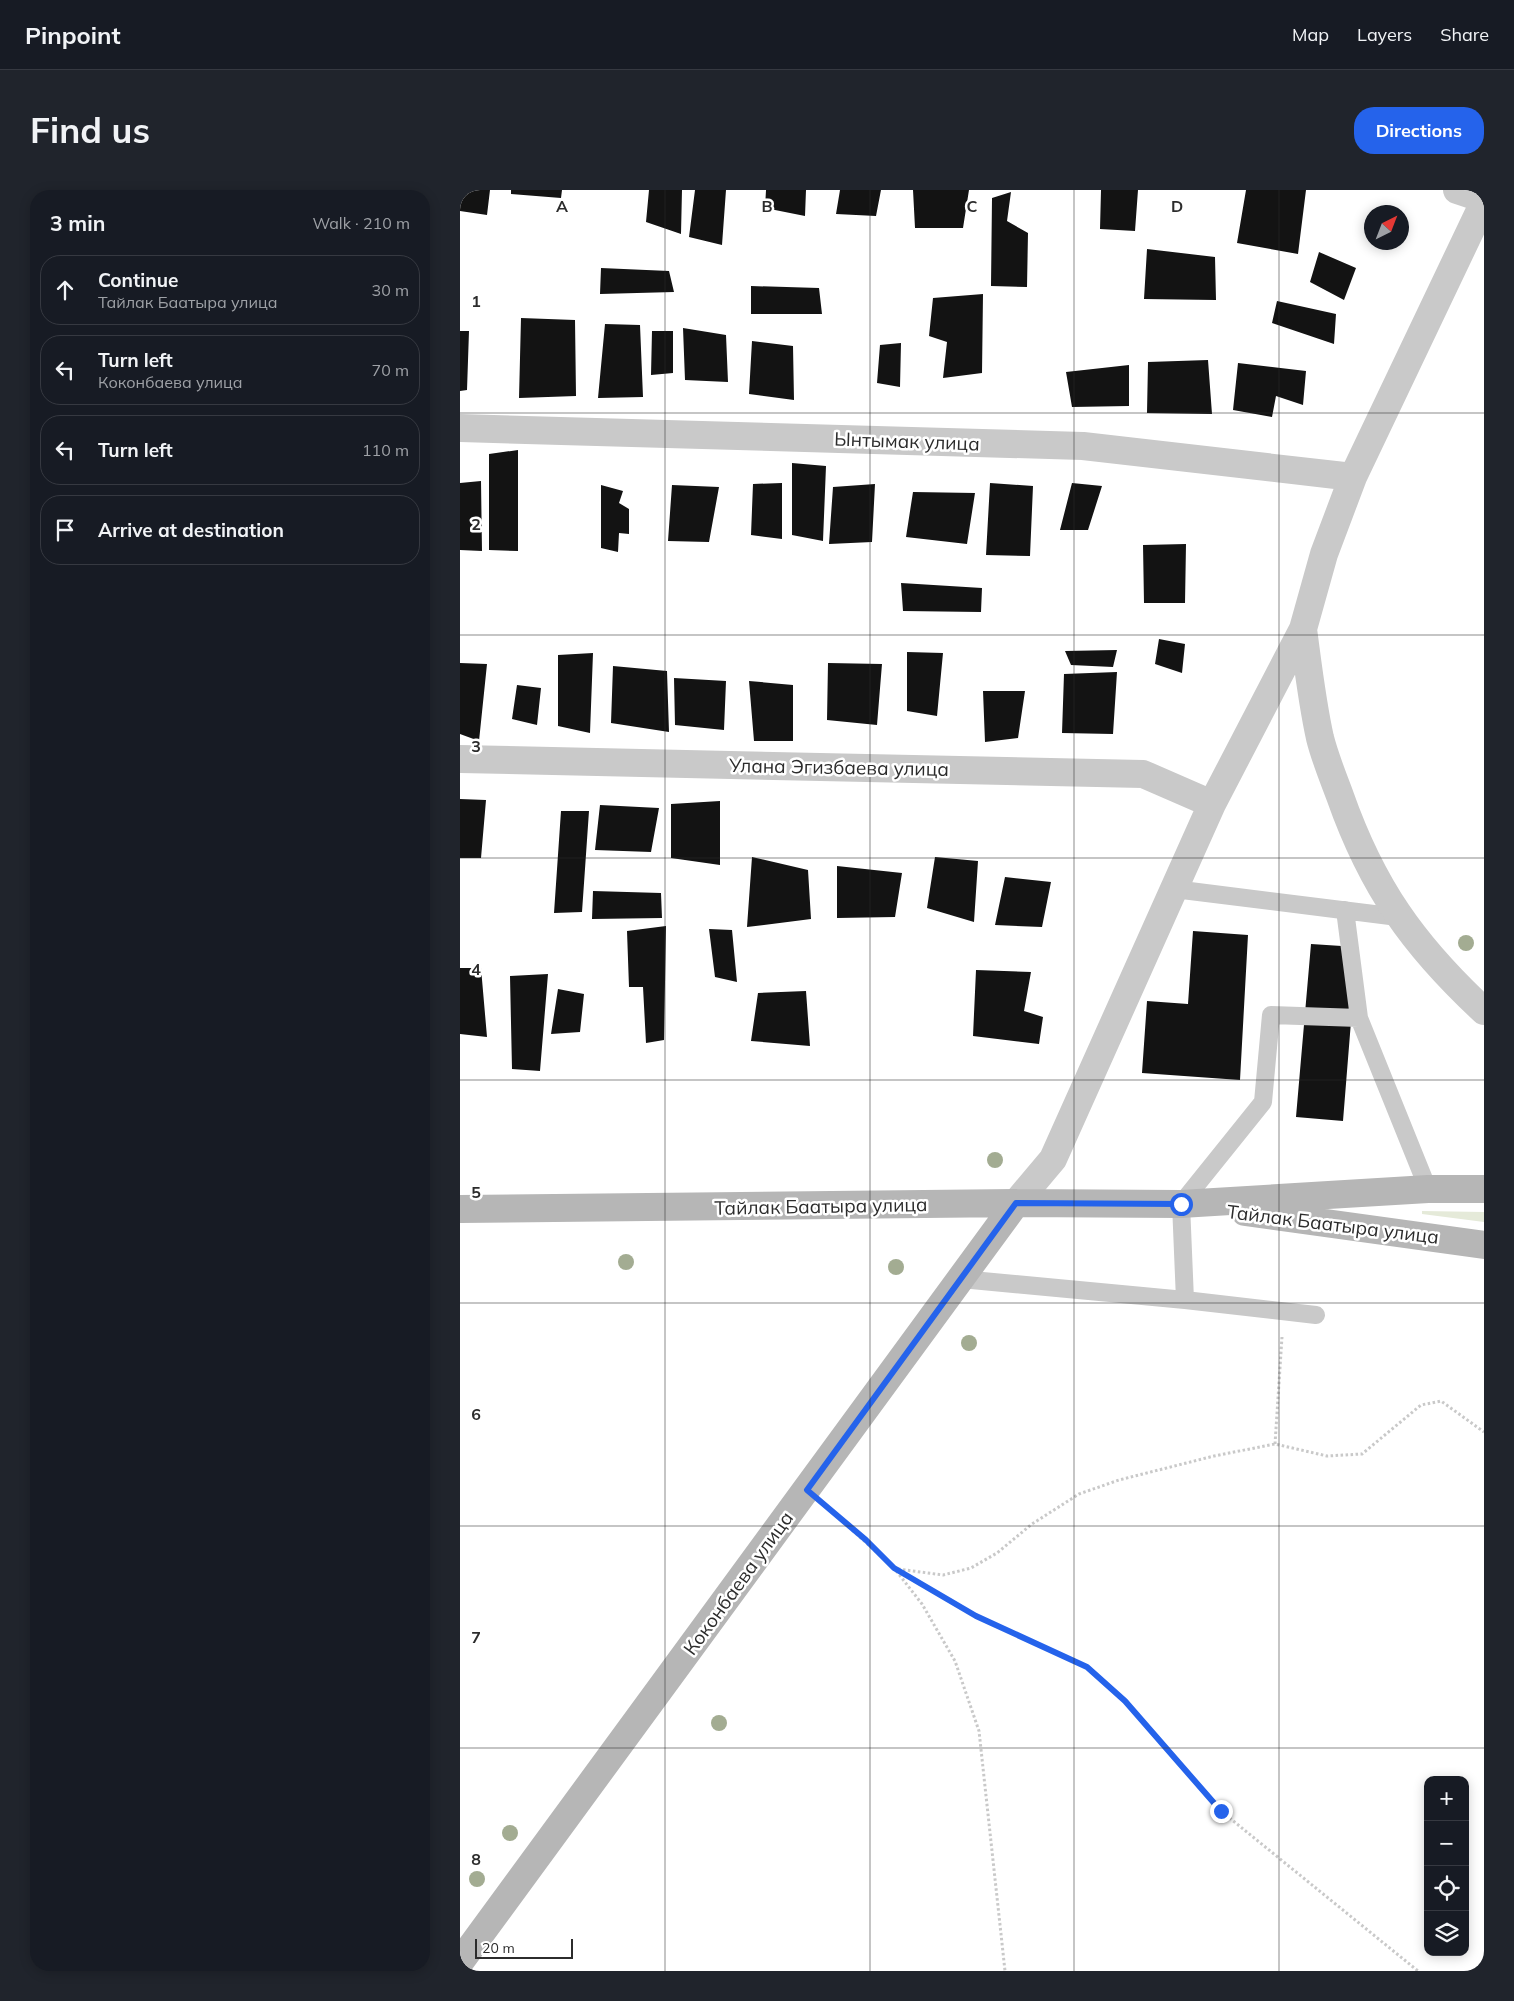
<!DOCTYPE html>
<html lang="en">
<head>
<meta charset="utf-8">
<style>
	:root { --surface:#171b24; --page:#20242c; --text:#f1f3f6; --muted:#9ea1a6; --line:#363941; --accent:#2563eb }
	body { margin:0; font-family:Mulish,sans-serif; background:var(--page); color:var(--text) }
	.controls { position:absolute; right:15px; bottom:15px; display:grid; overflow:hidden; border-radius:10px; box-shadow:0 2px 12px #0003 }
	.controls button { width:45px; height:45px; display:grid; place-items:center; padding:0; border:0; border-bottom:1px solid var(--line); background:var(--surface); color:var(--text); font:25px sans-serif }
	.compass { position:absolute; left:904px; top:15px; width:45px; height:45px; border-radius:50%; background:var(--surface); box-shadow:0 2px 12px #0003; rotate:42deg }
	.scale { position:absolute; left:15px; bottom:12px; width:98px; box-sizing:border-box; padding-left:5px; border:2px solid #2c2c2c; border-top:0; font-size:14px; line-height:18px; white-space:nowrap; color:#2c2c2c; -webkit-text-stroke:4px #fff; paint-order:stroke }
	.stop { position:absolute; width:15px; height:15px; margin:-11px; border:4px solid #2563eb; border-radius:50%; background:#fff }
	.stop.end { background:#2563eb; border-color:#fff; box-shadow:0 1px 5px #0008 }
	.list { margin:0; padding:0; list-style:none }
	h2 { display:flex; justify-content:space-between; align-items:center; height:65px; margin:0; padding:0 20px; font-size:21px }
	h2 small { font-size:16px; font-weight:400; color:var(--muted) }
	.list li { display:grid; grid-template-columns:32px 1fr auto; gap:15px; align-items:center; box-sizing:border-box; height:70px; margin:0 10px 10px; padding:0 10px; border:1px solid var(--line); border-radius:20px }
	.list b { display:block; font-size:19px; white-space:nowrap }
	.list p { margin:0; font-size:16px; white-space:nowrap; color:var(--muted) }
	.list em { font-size:16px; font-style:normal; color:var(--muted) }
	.icon { flex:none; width:28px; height:28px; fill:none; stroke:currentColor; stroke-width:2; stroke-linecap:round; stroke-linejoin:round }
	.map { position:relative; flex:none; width:1024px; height:1781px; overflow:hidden; border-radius:20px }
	header { display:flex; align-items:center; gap:30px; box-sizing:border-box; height:70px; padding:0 25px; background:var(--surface); border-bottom:1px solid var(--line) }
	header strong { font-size:24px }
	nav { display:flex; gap:28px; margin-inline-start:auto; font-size:18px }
	.intro { display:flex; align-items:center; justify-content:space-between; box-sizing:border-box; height:120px; padding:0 30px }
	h1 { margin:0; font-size:35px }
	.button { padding:12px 22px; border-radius:20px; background:var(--accent); color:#fff; font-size:18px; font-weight:700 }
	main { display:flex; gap:30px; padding:0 30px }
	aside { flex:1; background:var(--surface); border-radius:20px; box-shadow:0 2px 12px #0003 }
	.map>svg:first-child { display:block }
	.green { fill:#e5ead9 }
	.building { fill:#131313 }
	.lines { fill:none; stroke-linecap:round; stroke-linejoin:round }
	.path { stroke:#c9c9c9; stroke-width:3; stroke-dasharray:2.5 2.5; stroke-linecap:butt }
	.lane { stroke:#c9c9c9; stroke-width:18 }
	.street { stroke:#c9c9c9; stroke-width:28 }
	.secondary { stroke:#b6b6b6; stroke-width:28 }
	.tree { fill:#a3ac92 }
	.route { stroke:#2563eb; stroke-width:6 }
	.grid { fill:none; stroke:#2c2c2c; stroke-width:1; stroke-opacity:0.55 }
	.labels { text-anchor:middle; stroke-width:5; stroke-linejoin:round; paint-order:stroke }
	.street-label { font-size:19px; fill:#2c2c2c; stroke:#fff }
	.grid-label { font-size:16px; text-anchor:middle; font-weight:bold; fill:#2c2c2c; stroke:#fff; stroke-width:5; stroke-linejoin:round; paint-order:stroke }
</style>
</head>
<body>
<header>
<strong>Pinpoint</strong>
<nav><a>Map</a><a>Layers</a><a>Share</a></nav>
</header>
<div class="intro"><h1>Find us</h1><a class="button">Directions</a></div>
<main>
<aside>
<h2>3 min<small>Walk · 210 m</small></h2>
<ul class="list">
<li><svg class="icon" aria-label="ahead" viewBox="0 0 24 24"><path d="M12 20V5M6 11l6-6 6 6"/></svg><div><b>Continue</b><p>Тайлак Баатыра улица</p></div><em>30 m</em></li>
<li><svg class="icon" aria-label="left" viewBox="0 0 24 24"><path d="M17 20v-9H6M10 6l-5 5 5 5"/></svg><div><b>Turn left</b><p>Коконбаева улица</p></div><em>70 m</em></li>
<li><svg class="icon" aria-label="left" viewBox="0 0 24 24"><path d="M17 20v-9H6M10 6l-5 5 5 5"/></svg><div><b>Turn left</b></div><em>110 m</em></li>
<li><svg class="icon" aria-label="arrive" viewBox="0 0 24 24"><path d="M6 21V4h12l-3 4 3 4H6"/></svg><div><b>Arrive at destination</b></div></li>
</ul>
</aside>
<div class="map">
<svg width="1024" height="1781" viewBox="0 0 1024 1781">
	<rect width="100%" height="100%" fill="#fff"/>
	<path class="green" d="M962,1021L1024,1022V1032L962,1024Z"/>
	<path class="building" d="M0,0H30L27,25L0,21Z
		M51,0H102L101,8L51,4Z
		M189,0H222L221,44L186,32Z
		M235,0H266L262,55L229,47Z
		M306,0H346L345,26L305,18Z
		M380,0H421L416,26L376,24Z
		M453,0H509L503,38H455Z
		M641,0H678L675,41L640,39Z
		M786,0H846L838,64L777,53Z
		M551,2L547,31L568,43L567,97L531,96L532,8Z
		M687,59L755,67L756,110L684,109Z
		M859,62L896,78L884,110L850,92Z
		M141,78L209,81L214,102L140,104Z
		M291,96L359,98L362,124H291Z
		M523,104L522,183L483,188L487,152L469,146L473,108Z
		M817,111L876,124L874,154L812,133Z
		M61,128L115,130L116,206L59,208Z
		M145,134L180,135L183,207L138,208Z
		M223,138L266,145L268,192L225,190Z
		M0,141H9L7,200L0,201Z
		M192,141H213V183L191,185Z
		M292,151L333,156L334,210L289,204Z
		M441,153L440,197L417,193L420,155Z
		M748,170L752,224L687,223L688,172Z
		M778,173L846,181L843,215L816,206L812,227L773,220Z
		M669,175V216L612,217L606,182Z
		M58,260V361L29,360V264Z
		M332,273L366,276L363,351L332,345Z
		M21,291L22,361L0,360V293Z
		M322,293V349L291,345L293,294Z
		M530,293L573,296L570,366L526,365Z
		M612,293L642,296L628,340H600Z
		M415,294L412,352L369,354L373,297Z
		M141,295L163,301L159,313L169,319V344L159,343L158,362L141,358Z
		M212,295L259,297L249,352L208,351Z
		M453,302L515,303L507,354L446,347Z
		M726,354L725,413H684L683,355Z
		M441,393L522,398L521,422L443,421Z
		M699,449L725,454L722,483L695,474Z
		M657,460L653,477L611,475L605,461Z
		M447,462L483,463L477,526L447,521Z
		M133,463L130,543L98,536V465Z
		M0,473L27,474L19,551L0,544Z
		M368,473L422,474L417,535L367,530Z
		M153,476L207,481L209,542L151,533Z
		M657,482L653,544L602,543L604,484Z
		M214,488L266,491L264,540L215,535Z
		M289,491L333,495V551H294Z
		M57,495L81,498L77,535L52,529Z
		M523,501H565L558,548L525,552Z
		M0,609L26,610L21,668H0Z
		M260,611V675L211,668V614Z
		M140,615L199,618L191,662L135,660Z
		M101,621H129L122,722L94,723Z
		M292,667L348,680L351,729L287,737Z
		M475,667L518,671L514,732L467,718Z
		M377,676L442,683L435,727L377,728Z
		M545,687L591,692L582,737L535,735Z
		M133,701L201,703L202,728L132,729Z
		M206,736L204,850L186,853L183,797H169L167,741Z
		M249,739L272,740L277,792L255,787Z
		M733,741L788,745L780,890L682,883L687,811L728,814Z
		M851,754L897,757L883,931L836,927Z
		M0,778H21L27,847L0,844Z
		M516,780L571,782L564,821L583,827L579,854L513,846Z
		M88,784L80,881L52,879L50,786Z
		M98,799L124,804L120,842L91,844Z
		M346,801L350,856L291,851L298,803Z"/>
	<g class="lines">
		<path class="path" d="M815,1254L822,1147
			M370,1320L434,1378L462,1414L495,1471L519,1541L545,1781
			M434,1378L517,1426L627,1477L665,1511L761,1621L958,1781
			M438,1379L483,1385L511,1378L537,1363L572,1334L619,1304L659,1290L754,1266L815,1254L867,1266L902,1264L961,1215L981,1211L1024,1242"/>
		<path class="lane" d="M714,699L938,727
			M885,720L899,828
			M501,1089L725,1110L856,1125
			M725,1110L721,1014L803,912L811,825L899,828L968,999"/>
		<path class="street" d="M997,0L1024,9
			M0,238L623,256L893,287
			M843,439C848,476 852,512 860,548C865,568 873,587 880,606C912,697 953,755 1024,821
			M0,569L683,584L752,614
			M556,1013L593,969L752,614L843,439L864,364L893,287L1024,12"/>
		<path class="secondary" d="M0,1019L556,1013L721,1014L968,999H1024
			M785,1022L1024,1055
			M0,1772L556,1013"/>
	</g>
	<g class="tree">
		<circle cx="1006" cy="753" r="8"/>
		<circle cx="535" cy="970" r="8"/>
		<circle cx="166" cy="1072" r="8"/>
		<circle cx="436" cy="1077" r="8"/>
		<circle cx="509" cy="1153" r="8"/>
		<circle cx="259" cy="1533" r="8"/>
		<circle cx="50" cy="1643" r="8"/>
		<circle cx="17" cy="1689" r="8"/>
	</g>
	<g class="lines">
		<path class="route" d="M721,1014L556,1013L347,1300L406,1350L434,1378L516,1426L627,1477L665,1511L761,1621"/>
	</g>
	<path class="grid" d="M205,0V1781M410,0V1781M614,0V1781M819,0V1781M0,223H1024M0,445H1024M0,668H1024M0,890H1024M0,1113H1024M0,1336H1024M0,1558H1024"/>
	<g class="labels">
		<g class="street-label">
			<text transform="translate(447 251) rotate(2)" y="7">Ынтымак улица</text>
			<text transform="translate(379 577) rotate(1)" y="7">Улана Эгизбаева улица</text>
			<text transform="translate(361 1016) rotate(-1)" y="7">Тайлак Баатыра улица</text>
			<text transform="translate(873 1034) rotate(7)" y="7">Тайлак Баатыра улица</text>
			<text transform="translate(278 1393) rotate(-54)" y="7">Коконбаева улица</text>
		</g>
	</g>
	<g class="grid-label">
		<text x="102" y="22">A</text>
		<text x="307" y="22">B</text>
		<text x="512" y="22">C</text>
		<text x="717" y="22">D</text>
		<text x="16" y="117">1</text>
		<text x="16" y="340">2</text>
		<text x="16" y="562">3</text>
		<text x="16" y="785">4</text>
		<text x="16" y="1008">5</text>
		<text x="16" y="1230">6</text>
		<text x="16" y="1453">7</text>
		<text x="16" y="1675">8</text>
	</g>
</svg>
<div class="controls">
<button>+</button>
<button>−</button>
<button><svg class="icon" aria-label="locate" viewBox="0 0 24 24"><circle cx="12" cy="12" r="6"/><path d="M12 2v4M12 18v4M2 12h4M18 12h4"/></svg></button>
<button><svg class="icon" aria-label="layers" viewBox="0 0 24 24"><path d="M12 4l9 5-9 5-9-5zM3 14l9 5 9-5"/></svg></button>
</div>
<svg class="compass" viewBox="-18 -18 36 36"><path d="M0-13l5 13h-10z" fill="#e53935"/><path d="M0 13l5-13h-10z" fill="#9ea1a6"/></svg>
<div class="scale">20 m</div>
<div class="stop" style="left:721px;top:1014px"></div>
<div class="stop end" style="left:761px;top:1621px"></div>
</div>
</main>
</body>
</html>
